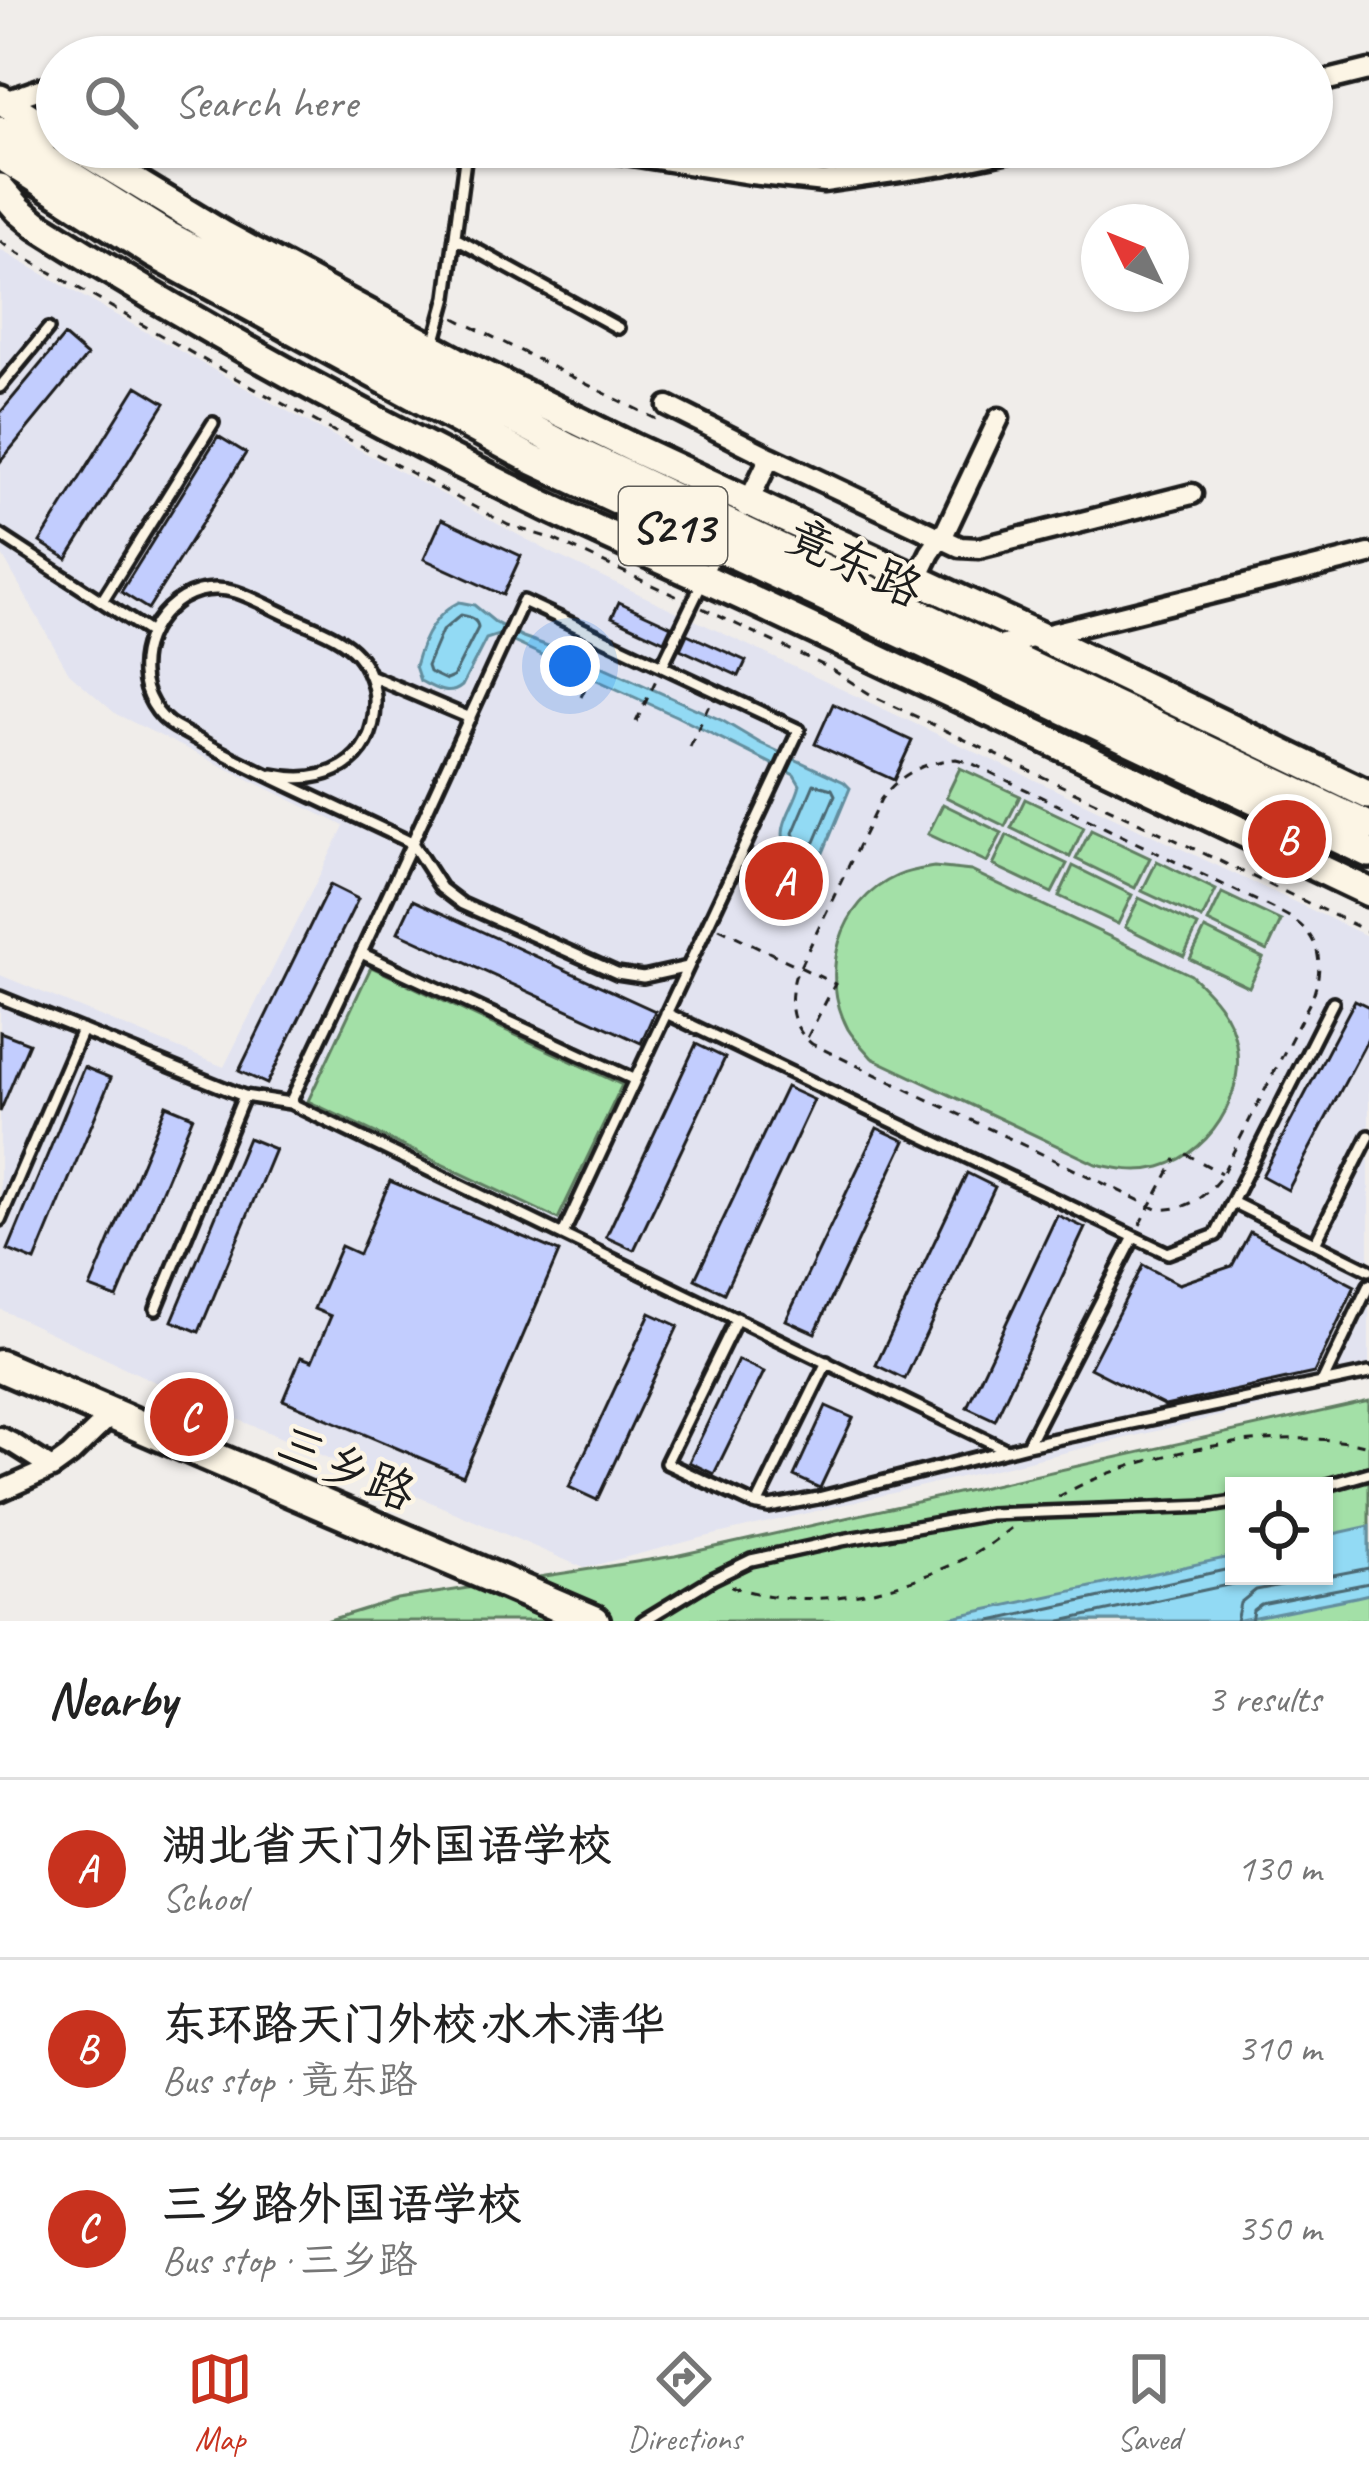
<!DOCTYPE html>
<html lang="en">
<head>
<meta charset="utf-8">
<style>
	:root { --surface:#fff; --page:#f2f2f2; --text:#222; --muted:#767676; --line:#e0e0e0; --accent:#c8321e }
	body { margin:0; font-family:Caveat,"LXGW WenKai TC",sans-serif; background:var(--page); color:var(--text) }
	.controls { position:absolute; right:36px; bottom:36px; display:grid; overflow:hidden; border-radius:0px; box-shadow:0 3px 9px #0004 }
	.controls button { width:108px; height:108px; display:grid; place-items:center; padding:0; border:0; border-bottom:3px solid var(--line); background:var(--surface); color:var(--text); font:60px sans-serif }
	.compass { position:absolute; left:1081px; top:204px; width:108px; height:108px; border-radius:50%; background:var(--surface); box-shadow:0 3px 9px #0004; rotate:313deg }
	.you { position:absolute; left:570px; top:666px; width:42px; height:42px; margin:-30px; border:9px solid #fff; border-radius:50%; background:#1a73e8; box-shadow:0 0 0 18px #1a73e833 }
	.badge { display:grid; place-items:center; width:78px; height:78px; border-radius:50%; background:var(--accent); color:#fff; font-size:39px; font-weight:700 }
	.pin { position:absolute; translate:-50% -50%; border:6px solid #fff; box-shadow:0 3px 12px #0006 }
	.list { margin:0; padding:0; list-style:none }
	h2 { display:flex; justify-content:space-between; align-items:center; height:156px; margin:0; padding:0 48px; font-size:51px }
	h2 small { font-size:39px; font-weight:400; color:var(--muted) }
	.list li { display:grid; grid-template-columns:78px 1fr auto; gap:36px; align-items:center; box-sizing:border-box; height:180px; padding:0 48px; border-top:3px solid var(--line) }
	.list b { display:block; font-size:45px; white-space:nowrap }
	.list p { margin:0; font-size:39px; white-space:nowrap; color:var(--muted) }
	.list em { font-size:39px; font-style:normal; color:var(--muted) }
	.icon { flex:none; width:66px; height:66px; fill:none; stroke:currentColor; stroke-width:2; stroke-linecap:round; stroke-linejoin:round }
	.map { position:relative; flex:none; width:1369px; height:1621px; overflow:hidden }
	.search { position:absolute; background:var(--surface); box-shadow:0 3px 9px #0004; left:36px; right:36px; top:36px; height:132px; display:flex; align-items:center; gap:30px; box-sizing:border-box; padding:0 42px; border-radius:66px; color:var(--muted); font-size:45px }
	.sheet { height:696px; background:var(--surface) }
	nav { display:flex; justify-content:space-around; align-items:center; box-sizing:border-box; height:168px; border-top:3px solid var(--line); background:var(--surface); font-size:33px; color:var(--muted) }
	nav a { display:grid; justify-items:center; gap:6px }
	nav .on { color:var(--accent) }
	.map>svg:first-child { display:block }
	.built { fill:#e2e3f0 }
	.green { fill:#a3e0a7; stroke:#607e62; stroke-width:3; fill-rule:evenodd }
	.water { fill:#92daf4; stroke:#638e9e; stroke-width:3 }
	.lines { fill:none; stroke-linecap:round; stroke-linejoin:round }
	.shore { stroke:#4b6872; stroke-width:3 }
	.building { fill:#c2cdfe; stroke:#1c1c1c; stroke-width:3 }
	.service-casing { stroke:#1c1c1c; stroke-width:18 }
	.minor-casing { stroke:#1c1c1c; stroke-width:27 }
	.primary-casing { stroke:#1c1c1c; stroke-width:36 }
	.trunk-casing { stroke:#1c1c1c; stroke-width:39 }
	.path { stroke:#1c1c1c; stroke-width:3; stroke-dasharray:9 9; stroke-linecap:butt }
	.service { stroke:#fcf5e5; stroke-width:9 }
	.minor { stroke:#fcf5e5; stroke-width:18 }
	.primary { stroke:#fcf5e5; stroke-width:27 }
	.trunk { stroke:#fcf5e5; stroke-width:30 }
	.labels { text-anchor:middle; stroke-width:9; stroke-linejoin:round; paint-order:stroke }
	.shield { fill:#fcf5e5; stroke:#5f5d58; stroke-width:3 }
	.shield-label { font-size:45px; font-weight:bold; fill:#1c1c1c }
	.street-label { font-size:48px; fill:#1c1c1c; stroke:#fcf5e5 }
</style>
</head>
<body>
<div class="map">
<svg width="1369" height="1621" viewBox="0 0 1369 1621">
	<rect width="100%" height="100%" fill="#f0edea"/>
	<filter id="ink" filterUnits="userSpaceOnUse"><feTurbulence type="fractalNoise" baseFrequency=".00833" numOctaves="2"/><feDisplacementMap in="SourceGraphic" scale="24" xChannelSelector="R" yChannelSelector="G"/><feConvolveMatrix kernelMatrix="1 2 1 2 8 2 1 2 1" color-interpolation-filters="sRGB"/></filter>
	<g filter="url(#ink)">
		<path class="built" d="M0,250L276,405L554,554L1369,937V1381L705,1537L584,1568L200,1403L0,1309V975L224,1067L344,826L116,714L69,673L0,551Z"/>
		<path class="green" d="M960,768L1020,796L1005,826L946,797Z
			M1025,799L1084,827L1070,857L1011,828Z
			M943,804L1002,833L987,862L928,834Z
			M1091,830L1150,858L1135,888L1076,859Z
			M1007,835L1067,864L1052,893L993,865Z
			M1157,861L1216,890L1202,919L1142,891Z
			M1073,866L1132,895L1118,924L1059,896Z
			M934,867L971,871L1191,975C1208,991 1222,1005 1231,1026C1253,1082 1217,1151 1160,1167C1137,1173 1118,1169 1096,1164L872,1058C864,1049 854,1039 848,1029C819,974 838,902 897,876C908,871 922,869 934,867Z
			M1222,893L1281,921L1267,951L1208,922Z
			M1139,898L1198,926L1184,956L1125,927Z
			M1205,929L1263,958L1249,987L1190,959Z
			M371,967L622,1085L558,1219L308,1101Z
			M1369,1401V1621H326L397,1599L675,1556ZM1234,1486H1324V1576H1234Z"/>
		<path class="water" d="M459,602L474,605L496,623L523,637L592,662L723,721L760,743L844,782L850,788L823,853C808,860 800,856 786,849C776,824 794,809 800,785L794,775L676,716L498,635L486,639L462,686C448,698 435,688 420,681L415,666C422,640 434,614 459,602Z
			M1369,1526V1594L1356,1597L1235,1621H934L1234,1556V1576H1324V1536Z"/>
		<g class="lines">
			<path class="shore" d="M461,615C469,616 478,620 478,628L453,677L446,680L429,672L427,666L442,631Z
				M814,784L832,789L835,795L815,842L808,846L796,840L793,833Z
				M991,1621L1234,1568
				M1061,1621L1237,1583L1251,1576
				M1236,1621L1240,1603L1256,1590L1369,1568
				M1251,1621L1253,1610L1261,1604L1369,1583"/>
		</g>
		<path class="building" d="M64,336L87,356L0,462V413Z
			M137,386L165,403L67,559L40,542Z
			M218,436L246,453L148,609L121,592Z
			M442,519L521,556L503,595L424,559Z
			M619,602L671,626L664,641L612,617Z
			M687,634L746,661L739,676L680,649Z
			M833,704L912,741L894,780L815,744Z
			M330,885L358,899L267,1084L239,1071Z
			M413,900L655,1011L641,1043L398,932Z
			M1355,1000L1369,1007V1037L1288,1190L1262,1176Z
			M0,1032L29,1043L0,1112Z
			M696,1044L725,1058L634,1250L606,1237Z
			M84,1067L111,1078L35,1261L8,1250Z
			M786,1087L814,1100L724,1293L695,1279Z
			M166,1105L193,1116L117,1298L90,1288Z
			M877,1128L905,1141L815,1333L786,1320Z
			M248,1138L275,1149L199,1332L172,1321Z
			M967,1173L995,1187L905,1379L876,1365Z
			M390,1181L559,1252L463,1476L283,1400L301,1357L312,1361L331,1316L314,1309L341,1246L359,1254Z
			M1057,1215L1085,1228L995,1420L967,1407Z
			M1250,1232L1355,1286L1314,1373L1165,1406L1090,1368L1143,1265L1179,1284L1232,1266Z
			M650,1313L678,1326L597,1500L569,1487Z
			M738,1360L764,1372L714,1474L689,1462Z
			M826,1406L853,1418L820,1488L794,1476Z"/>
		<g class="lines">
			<defs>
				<path id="service" d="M455,238L618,328
					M434,344L447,297L466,152
					M0,387L48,329
					M0,535L149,632
					M102,601L213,423
					M662,666L717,552
					M371,676L470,718
					M273,775C325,786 374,764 375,704C376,687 368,667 357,654C341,636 315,628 294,618C275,610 255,598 236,592C184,576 139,625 143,674C144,694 157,717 175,727C251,770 333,805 412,843L523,601L799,730L635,1080
					M412,843L441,888L462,904L617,973L643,977L688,967
					M361,953L412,843
					M0,997L244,1096L290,1103L1007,1450
					M666,1013L1134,1237L1027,1445
					M290,1103L361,953L635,1080L563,1234
					M1232,1202L1333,1002
					M0,1220L82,1030
					M1134,1237L1168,1253L1216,1235L1232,1202L1369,1270
					M1315,1243L1369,1136
					M156,1309L244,1096
					M737,1318L666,1463L754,1504L769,1507L818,1498L1027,1445L1322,1383L1369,1285
					M1322,1383L1369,1373
					M1324,1486L1369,1473
					M757,1505L827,1362
					M643,1621L712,1579L751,1560L842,1540L989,1514L1209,1506L1234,1502"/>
				<path id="minor" d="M1312,84L1369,70
					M0,103L57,83
					M581,147L751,174L824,182L942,165L1028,147
					M668,406L770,457
					M746,507L770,457L960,547L979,548L1192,494
					M914,586L930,553L946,530L999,418
					M988,649L1369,554
					M0,1437L14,1444L52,1468L70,1455L111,1415
					M0,1491L52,1468"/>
				<path id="primary" d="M0,99L57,135
					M0,131L163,233L567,447L1369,826
					M77,147L224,236L456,361L633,448L1037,635L1369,795
					M0,155L154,254L533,460L1369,853
					M0,188L19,210L37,225C203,330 378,425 554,510C628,545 703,577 777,612C975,704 1172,799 1369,892"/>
				<path id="trunk" d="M0,1366L594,1621"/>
			</defs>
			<use href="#service" class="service-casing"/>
			<use href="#minor" class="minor-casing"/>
			<use href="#primary" class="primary-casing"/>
			<use href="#trunk" class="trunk-casing"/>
			<path class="path" d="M0,241L10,249L246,384L508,525L553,539L682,599
				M455,318L656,419
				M702,608L831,669L873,696L1369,932
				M581,697L601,655
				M636,722L656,680
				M690,747L709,705
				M956,759L971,763L1282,913C1318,931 1326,959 1313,996L1220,1178C1203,1199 1185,1211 1157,1209L812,1044C790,1026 788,1003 795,977L881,799C900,774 924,762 956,759Z
				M719,928L835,984L807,1038
				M1186,1154L1221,1173
				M1140,1225L1176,1159
				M1058,1497C1136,1452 1280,1425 1369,1446
				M731,1586C808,1613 896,1593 968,1557C985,1549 1000,1536 1015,1525"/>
			<use href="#service" class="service"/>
			<use href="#minor" class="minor"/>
			<use href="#primary" class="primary"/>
			<use href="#trunk" class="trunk"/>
		</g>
	</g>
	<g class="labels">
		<rect class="shield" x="619" y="487" width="108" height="78" rx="9"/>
		<g class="shield-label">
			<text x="673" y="542">S213</text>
		</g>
		<g class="street-label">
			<text transform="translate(855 562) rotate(25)" y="17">竟东路</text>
			<text transform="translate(347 1467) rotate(23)" y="17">三乡路</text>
		</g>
	</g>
</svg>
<div class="controls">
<button><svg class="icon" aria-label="locate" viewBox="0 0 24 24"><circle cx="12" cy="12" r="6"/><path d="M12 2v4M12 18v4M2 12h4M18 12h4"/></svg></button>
</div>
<svg class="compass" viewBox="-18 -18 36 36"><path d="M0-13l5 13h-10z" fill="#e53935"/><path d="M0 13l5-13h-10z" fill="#767676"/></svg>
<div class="you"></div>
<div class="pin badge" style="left:784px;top:881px">A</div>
<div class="pin badge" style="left:1287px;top:839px">B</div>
<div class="pin badge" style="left:189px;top:1417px">C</div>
<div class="search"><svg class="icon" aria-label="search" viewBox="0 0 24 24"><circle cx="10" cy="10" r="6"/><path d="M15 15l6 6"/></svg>Search here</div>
</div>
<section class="sheet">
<h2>Nearby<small>3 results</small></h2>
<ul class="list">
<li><span class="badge">A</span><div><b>湖北省天门外国语学校</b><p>School</p></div><em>130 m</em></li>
<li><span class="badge">B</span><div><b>东环路天门外校·水木清华</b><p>Bus stop · 竟东路</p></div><em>310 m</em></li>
<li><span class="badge">C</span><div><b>三乡路外国语学校</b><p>Bus stop · 三乡路</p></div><em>350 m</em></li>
</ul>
</section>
<nav>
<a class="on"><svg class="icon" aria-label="map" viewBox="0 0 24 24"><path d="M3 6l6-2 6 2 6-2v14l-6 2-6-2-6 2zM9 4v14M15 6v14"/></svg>Map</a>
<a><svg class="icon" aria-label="directions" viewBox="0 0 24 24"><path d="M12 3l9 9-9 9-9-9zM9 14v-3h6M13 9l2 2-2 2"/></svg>Directions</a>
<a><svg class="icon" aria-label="saved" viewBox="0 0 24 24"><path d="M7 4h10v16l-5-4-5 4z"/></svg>Saved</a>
</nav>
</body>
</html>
